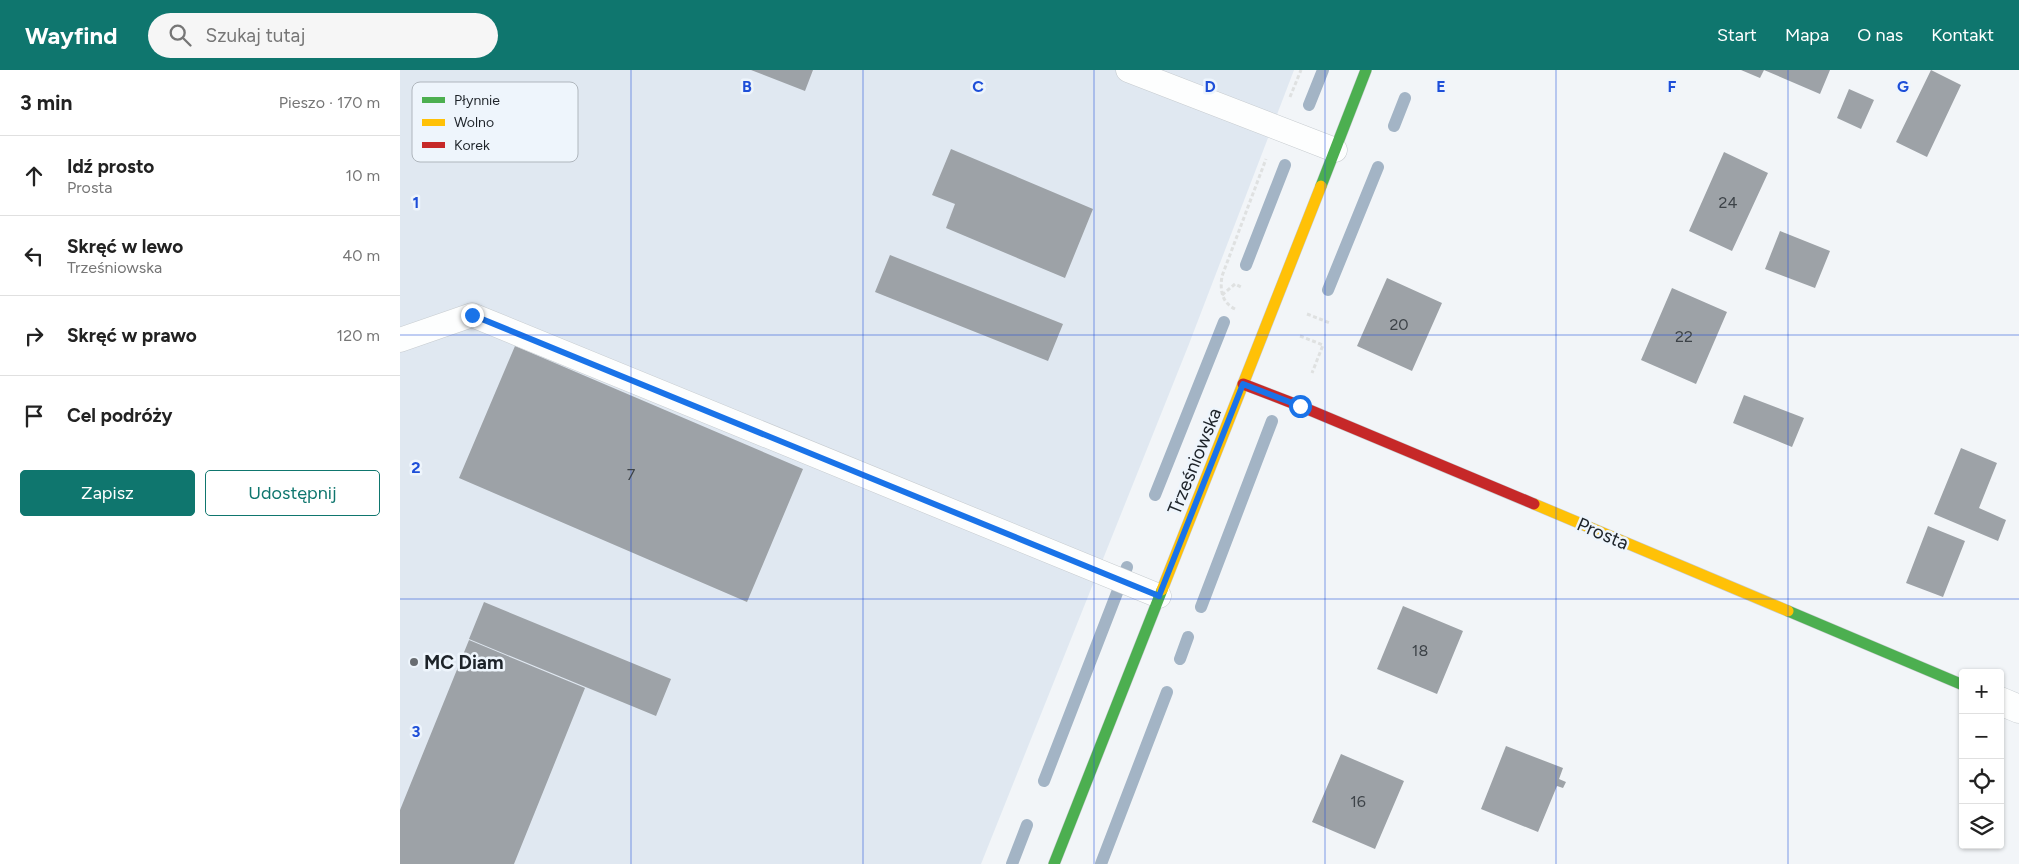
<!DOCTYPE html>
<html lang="pl">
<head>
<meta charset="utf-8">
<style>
	:root { --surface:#fff; --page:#f6f6f6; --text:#222; --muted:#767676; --line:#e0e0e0; --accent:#0f766e }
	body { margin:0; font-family:Figtree,sans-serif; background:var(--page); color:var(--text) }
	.controls { position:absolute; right:15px; bottom:15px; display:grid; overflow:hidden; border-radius:5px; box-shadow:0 1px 4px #0004 }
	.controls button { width:45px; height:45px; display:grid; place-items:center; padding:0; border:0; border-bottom:1px solid var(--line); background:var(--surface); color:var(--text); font:25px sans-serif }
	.stop { position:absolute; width:15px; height:15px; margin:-11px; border:4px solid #1a73e8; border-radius:50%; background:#fff }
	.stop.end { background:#1a73e8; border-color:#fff; box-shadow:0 1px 5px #0008 }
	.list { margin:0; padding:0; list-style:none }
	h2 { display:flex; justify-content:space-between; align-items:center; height:65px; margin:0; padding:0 20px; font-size:21px }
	h2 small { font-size:16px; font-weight:400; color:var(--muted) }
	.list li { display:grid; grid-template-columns:32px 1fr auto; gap:15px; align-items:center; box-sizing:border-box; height:80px; padding:0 20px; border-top:1px solid var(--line) }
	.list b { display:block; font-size:19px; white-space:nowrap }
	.list p { margin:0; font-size:16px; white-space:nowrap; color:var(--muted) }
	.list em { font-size:16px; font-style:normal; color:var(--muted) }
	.actions { display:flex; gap:10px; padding:15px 20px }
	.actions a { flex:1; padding:11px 0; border:1px solid var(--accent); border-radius:5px; text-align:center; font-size:18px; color:var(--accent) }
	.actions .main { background:var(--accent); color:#fff }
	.icon { flex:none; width:28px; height:28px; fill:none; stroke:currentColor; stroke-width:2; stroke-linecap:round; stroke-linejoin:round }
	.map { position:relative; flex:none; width:1619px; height:794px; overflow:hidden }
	header { display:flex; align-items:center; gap:30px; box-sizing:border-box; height:70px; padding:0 25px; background:var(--accent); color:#fff }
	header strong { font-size:24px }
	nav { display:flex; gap:28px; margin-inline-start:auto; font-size:18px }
	.search { width:350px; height:45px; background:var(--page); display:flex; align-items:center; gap:12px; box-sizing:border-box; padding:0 18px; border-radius:28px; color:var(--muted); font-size:19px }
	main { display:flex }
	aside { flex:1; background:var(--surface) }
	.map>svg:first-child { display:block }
	.built { fill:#e0e8f1 }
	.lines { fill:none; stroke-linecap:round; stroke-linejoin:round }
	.stream { stroke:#a3b4c5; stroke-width:12 }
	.building { fill:#9da2a7 }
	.lane-casing { stroke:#c6cbcf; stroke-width:25 }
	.street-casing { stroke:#c6cbcf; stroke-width:29 }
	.fast-casing { stroke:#c6cbcf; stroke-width:12 }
	.slow-casing { stroke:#c6cbcf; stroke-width:12 }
	.jam-casing { stroke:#c6cbcf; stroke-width:12 }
	.path { stroke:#dfe1e1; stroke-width:3; stroke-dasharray:4 2.5; stroke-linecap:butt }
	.lane { stroke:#fdfefe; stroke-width:24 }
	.street { stroke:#fdfefe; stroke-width:28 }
	.fast { stroke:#4caf50; stroke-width:11 }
	.slow { stroke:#ffc107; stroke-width:11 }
	.jam { stroke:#c62828; stroke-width:11 }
	.route { stroke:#1a73e8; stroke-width:6 }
	.grid { fill:none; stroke:#1d4ed8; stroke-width:1; stroke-opacity:0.55 }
	.poi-dot { fill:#686c71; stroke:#eef5fc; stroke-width:2 }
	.labels { text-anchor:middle; stroke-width:5; stroke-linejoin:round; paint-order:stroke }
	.number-label { font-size:16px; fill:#3d4348 }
	.street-label { font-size:19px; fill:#1d2329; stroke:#eef5fc }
	.poi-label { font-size:19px; font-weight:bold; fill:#1d2329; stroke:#eef5fc; text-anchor:start }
	.key { fill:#eef5fc; stroke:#afb6bd; stroke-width:1 }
	.key-label { font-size:14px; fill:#1d2329 }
	.grid-label { font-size:16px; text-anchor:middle; font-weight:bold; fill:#1d4ed8; stroke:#eef5fc; stroke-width:5; stroke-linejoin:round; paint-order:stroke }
</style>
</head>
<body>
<header>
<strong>Wayfind</strong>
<div class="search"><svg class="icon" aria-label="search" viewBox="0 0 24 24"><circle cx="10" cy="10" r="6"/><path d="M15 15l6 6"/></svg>Szukaj tutaj</div>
<nav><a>Start</a><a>Mapa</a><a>O nas</a><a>Kontakt</a></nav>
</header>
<main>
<aside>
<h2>3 min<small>Pieszo · 170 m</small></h2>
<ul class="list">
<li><svg class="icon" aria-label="ahead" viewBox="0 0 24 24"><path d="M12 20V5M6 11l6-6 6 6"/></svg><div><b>Idź prosto</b><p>Prosta</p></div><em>10 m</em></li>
<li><svg class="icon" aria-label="left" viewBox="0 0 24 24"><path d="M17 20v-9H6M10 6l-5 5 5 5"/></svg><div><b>Skręć w lewo</b><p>Trześniowska</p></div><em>40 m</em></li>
<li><svg class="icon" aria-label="right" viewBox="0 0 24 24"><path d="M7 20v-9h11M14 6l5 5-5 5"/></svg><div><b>Skręć w prawo</b></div><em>120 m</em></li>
<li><svg class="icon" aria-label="arrive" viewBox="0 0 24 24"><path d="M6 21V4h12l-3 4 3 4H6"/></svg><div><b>Cel podróży</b></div></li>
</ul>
<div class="actions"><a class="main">Zapisz</a><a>Udostępnij</a></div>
</aside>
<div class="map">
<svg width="1619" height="794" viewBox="0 0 1619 794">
	<rect width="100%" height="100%" fill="#f2f5f8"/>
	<path class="built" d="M0,0H894L789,274L581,794H0Z"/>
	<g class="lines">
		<path class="stream" d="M909,35L923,0
			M994,56L1005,28
			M846,195L885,95
			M928,220L978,97
			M755,425L824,252
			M801,537L872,351
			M780,589L788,567
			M644,711L727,497
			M612,794L627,755
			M701,794L767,622"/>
	</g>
	<path class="building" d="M351,0H413L405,21Z
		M1341,0H1364L1360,8Z
		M1364,0H1430L1420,24Z
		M1531,0L1561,15L1527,87L1496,72Z
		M1449,19L1474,30L1461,59L1437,48Z
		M551,79L693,139L665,208L546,158L555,134L532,125Z
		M1324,82L1368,103L1332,181L1289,161Z
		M1380,161L1430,181L1415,218L1365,199Z
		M490,185L663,254L648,291L475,222Z
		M987,208L1042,233L1012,301L957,276Z
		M1272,218L1327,242L1296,314L1241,290Z
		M115,276L403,399L347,532L59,408Z
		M1344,325L1404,348L1392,377L1333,353Z
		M1561,378L1597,393L1579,438L1606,450L1598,471L1534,444Z
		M1528,456L1565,471L1543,527L1506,513Z
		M84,532L271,609L256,646L69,569Z
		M1003,536L1063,561L1037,624L977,599Z
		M69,570L185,618L114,794H0V740Z
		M1106,676L1163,698L1159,709L1166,712L1163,718L1157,716L1138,762L1081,739Z
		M941,684L1004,711L975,779L912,752Z"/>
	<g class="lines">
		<defs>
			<path id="lane" d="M728,0L935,80
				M0,270L72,245L759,526"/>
			<path id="street" d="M1600,631L1619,639"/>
			<path id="fast" d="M921,116L966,0
				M1388,541L1563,615
				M654,794L762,520"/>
			<path id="slow" d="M1134,434L1388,541
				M762,520L921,116"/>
			<path id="jam" d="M843,314L900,336L1134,434"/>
		</defs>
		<use href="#lane" class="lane-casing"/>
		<use href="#street" class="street-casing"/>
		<use href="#fast" class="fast-casing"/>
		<use href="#slow" class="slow-casing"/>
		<use href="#jam" class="jam-casing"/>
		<path class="path" d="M890,27L901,0
			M822,225L835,214L843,218
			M835,239C821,232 820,219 822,206L866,89
			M907,244L930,253
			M900,266L923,275L912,303"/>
		<use href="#lane" class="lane"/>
		<use href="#street" class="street"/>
		<use href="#fast" class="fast"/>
		<use href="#slow" class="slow"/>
		<use href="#jam" class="jam"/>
	</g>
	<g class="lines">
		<path class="route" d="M72,245L759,526L843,314L900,336"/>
	</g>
	<path class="grid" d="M231,0V794M463,0V794M694,0V794M925,0V794M1156,0V794M1388,0V794M0,265H1619M0,529H1619"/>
	<circle class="poi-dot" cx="14" cy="592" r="5"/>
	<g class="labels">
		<g class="number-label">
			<text x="1328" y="138">24</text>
			<text x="999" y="260">20</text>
			<text x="1284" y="272">22</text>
			<text x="231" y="410">7</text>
			<text x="1020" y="586">18</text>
			<text x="958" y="737">16</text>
		</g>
		<g class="street-label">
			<text transform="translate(794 391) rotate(-68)" y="7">Trześniowska</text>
			<text transform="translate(1203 463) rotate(23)" y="7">Prosta</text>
		</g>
		<g class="poi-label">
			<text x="24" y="599">MC Diam</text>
		</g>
	</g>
	<rect x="12" y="12" width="166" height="80" rx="8" class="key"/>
	<rect x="22" y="27" width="23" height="6" fill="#4caf50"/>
	<rect x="22" y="49" width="23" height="7" fill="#ffc107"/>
	<rect x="22" y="72" width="23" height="6" fill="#c62828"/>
	<g class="key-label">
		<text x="54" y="35">Płynnie</text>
		<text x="54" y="57">Wolno</text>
		<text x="54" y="80">Korek</text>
	</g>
	<g class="grid-label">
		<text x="347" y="22">B</text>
		<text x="578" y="22">C</text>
		<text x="810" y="22">D</text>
		<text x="1041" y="22">E</text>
		<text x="1272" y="22">F</text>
		<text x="1503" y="22">G</text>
		<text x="16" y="138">1</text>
		<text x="16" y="403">2</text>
		<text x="16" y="667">3</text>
	</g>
</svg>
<div class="controls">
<button>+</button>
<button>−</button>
<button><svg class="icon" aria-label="locate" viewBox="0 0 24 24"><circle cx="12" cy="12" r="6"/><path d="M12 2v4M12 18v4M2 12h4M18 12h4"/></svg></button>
<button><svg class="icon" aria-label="layers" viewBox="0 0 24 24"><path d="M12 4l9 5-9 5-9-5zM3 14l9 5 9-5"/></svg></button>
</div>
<div class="stop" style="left:900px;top:336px"></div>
<div class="stop end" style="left:72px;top:245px"></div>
</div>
</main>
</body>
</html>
